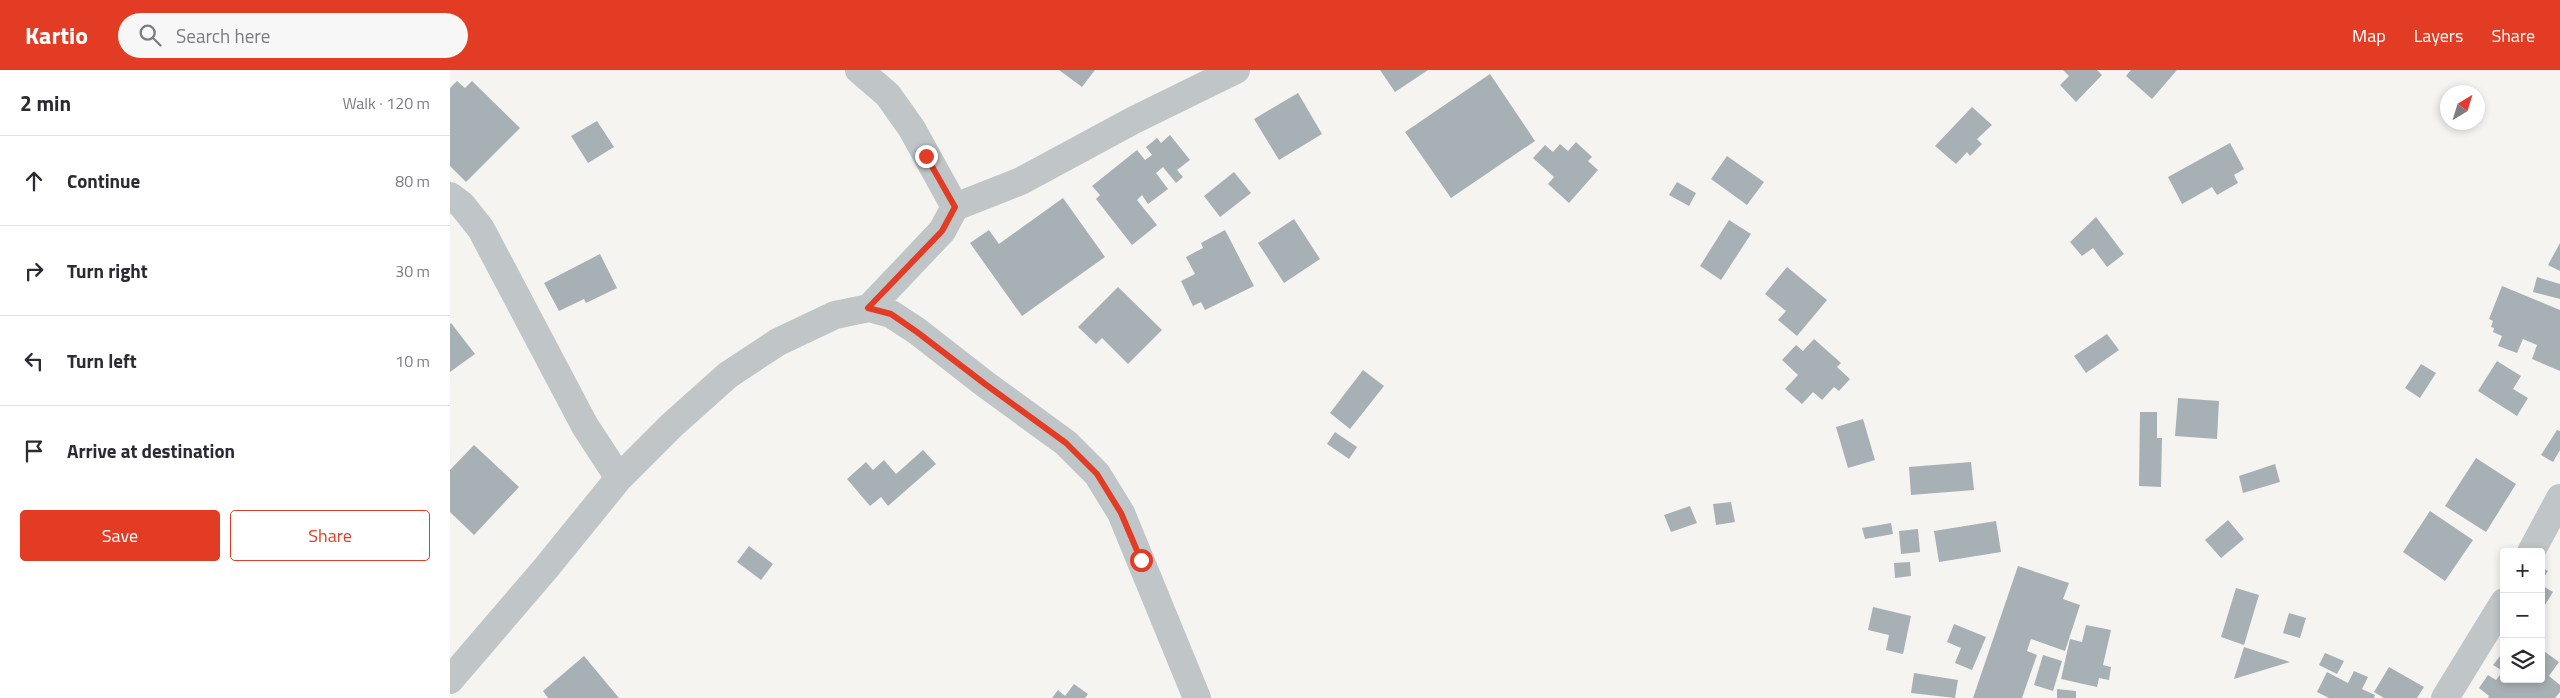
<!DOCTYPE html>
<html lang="en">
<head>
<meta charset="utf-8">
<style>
	:root { --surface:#fff; --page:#f7f7f7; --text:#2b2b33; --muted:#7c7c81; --line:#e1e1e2; --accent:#e23d24 }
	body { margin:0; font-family:"Titillium Web",sans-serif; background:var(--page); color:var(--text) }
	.controls { position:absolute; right:15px; bottom:15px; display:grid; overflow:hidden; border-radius:5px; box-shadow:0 2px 8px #0003 }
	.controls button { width:45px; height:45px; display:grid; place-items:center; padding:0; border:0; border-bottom:1px solid var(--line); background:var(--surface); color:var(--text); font:25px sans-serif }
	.compass { position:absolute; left:1990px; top:15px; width:45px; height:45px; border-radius:50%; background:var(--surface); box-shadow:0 2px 8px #0003; rotate:38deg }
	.stop { position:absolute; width:15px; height:15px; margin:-11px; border:4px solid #e23d24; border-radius:50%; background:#fff }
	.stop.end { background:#e23d24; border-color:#fff; box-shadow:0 1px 5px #0008 }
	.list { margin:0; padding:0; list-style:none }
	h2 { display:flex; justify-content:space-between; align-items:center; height:65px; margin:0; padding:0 20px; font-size:21px }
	h2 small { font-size:16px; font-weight:400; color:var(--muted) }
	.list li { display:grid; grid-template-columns:32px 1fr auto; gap:15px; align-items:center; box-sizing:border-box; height:90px; padding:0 20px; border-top:1px solid var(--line) }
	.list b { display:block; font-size:19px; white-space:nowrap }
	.list em { font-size:16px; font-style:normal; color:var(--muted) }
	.actions { display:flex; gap:10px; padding:15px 20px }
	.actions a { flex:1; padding:11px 0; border:1px solid var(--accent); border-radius:5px; text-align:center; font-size:18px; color:var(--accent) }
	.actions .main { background:var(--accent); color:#fff }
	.icon { flex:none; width:28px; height:28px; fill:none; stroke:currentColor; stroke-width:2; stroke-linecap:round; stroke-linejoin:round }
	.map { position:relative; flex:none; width:2110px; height:628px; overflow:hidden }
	header { display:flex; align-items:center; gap:30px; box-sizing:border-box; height:70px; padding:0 25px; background:var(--accent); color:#fff }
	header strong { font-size:24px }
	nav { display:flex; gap:28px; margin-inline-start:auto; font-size:18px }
	.search { width:350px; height:45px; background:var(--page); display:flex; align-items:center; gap:12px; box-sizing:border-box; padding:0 18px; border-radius:28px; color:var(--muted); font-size:19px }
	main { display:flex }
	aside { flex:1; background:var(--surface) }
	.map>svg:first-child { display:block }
	.building { fill:#a7b0b4 }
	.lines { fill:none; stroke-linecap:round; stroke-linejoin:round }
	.street { stroke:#c0c5c7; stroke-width:28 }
	.route { stroke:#e23d24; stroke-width:6 }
</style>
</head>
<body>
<header>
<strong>Kartio</strong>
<div class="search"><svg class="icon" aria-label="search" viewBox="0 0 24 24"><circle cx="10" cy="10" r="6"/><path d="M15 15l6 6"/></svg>Search here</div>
<nav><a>Map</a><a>Layers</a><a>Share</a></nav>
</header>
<main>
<aside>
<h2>2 min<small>Walk · 120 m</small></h2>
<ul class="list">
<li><svg class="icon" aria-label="ahead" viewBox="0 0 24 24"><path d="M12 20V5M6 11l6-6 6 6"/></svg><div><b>Continue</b></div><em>80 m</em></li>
<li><svg class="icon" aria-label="right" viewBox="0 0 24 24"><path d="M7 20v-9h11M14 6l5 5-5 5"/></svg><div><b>Turn right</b></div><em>30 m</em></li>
<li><svg class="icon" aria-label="left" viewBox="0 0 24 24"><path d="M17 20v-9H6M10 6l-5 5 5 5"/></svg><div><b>Turn left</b></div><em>10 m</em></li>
<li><svg class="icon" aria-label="arrive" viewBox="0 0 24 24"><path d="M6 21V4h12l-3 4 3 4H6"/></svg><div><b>Arrive at destination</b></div></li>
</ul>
<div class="actions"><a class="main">Save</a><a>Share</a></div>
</aside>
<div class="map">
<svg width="2110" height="628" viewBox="0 0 2110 628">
	<rect width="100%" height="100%" fill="#f5f4f1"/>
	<path class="building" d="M609,0H645L632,17Z
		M930,0H978L945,22Z
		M1613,0H1647L1652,5L1626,32L1610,15L1619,6Z
		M1681,0H1727L1702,29L1676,6Z
		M1040,4L1085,71L1001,128L955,62Z
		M7,11L15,18L22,11L70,58L16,112L0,96V18Z
		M848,23L872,64L829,90L804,49Z
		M1522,37L1542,55L1527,69L1532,74L1520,86L1517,82L1506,94L1485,76Z
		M147,51L164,77L138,93L121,66Z
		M720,65L740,90L727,100L733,107L726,113L713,97L706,103L718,119L698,134L692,125L687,130L707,155L682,175L646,129L650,125L642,116L687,80L695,90L702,85L696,77L707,68L711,73Z
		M1126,72L1142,87L1138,91L1148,100L1119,133L1098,114L1104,107L1083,88L1095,75L1103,82L1110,74L1118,81Z
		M1780,73L1794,99L1784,105L1788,113L1767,125L1762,117L1732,134L1718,107Z
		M1277,86L1314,112L1297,135L1261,109Z
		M784,102L801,123L770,147L754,126Z
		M1227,112L1246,123L1239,136L1219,125Z
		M613,128L655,187L572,246L520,173L539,160L549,174Z
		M1646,147L1674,184L1657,197L1643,178L1632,186L1620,172Z
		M844,149L870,189L834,213L808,173Z
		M1279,150L1301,164L1271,210L1250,196Z
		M775,160L804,216L755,240L751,232L743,236L731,211L745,204L736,187L753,178L751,173Z
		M2110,173V201L2098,195Z
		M150,184L167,218L136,233L134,229L109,241L94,213Z
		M1337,197L1377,230L1347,266L1328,250L1336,241L1315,224Z
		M2087,207L2110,214V229L2083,222Z
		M2052,216L2110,240V301L2082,289L2087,275L2073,269L2067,283L2048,276L2052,266L2043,262L2044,258L2041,257L2043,251L2039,249Z
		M668,217L712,260L678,294L652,268L646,274L628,257Z
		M1,253L25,284L0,302V254Z
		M1657,264L1669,280L1636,303L1624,286Z
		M1364,269L1391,293L1387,297L1400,309L1389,321L1384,317L1372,330L1363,322L1352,334L1335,319L1348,305L1332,290L1346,275L1353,281Z
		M2047,291L2071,306L2063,319L2078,328L2067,346L2028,321Z
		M1971,294L1986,303L1970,328L1955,318Z
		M913,300L934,316L900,359L880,343Z
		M1728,328L1769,331L1767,369L1725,366Z
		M1690,342H1707V368H1712L1711,417L1689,416Z
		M1413,349L1425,390L1398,398L1386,357Z
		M2107,360L2110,361V380L2103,392L2091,385Z
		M885,362L907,377L899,389L877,374Z
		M24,375L69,417L24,465L0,442V400Z
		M473,380L486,394L438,436L431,427L420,436L397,409L416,392L423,400L434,390L446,404Z
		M2026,388L2066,414L2036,462L1995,436Z
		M1521,392L1524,420L1461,425L1459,397Z
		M1825,394L1830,412L1793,423L1789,406Z
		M1281,432L1285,452L1266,455L1263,434Z
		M1240,436L1247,453L1221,462L1214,445Z
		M1980,441L2023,470L1995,511L1953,482Z
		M1778,450L1794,469L1771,488L1755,470Z
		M1546,451L1551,482L1489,492L1484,461Z
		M1441,453L1443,464L1415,469L1412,458Z
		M1468,459L1470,482L1451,484L1449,461Z
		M299,476L323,494L311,510L287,492Z
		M1460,492L1461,506L1445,508L1444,493Z
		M1568,496L1619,513L1613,529L1630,535L1615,581L1581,569L1577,581L1587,585L1572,628H1523Z
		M2091,497L2098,501L2091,511Z
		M2091,515L2103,522L2093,538L2091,537Z
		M1786,518L1809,525L1794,575L1771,567Z
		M1423,537L1461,546L1453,584L1436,580L1439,565L1418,560Z
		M1839,543L1856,548L1850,568L1833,563Z
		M1504,554L1536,567L1522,600L1505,593L1511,578L1497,572Z
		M1636,555L1661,560L1653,595L1661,597L1659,610L1649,608L1647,617L1611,609L1620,569L1632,572Z
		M1794,577L1840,592L1784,609Z
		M2091,579L2109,592L2099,606L2110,615V622L2105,628H2038L2039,626L2029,618L2038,605L2046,610L2053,601L2043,595L2054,581V609H2091Z
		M1875,583L1894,591L1887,604L1869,595Z
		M1593,585L1612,591L1603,621L1584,615Z
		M134,586L169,628H98L93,621Z
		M1939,597L1974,617L1967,628H1934L1924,622Z
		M1904,601L1918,607L1912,619L1925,625L1924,628H1879L1867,622L1877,602L1898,613Z
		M1464,603L1508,610L1505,628L1461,623Z
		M624,614L638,624L635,628H602L608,620L615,626Z
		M1607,619L1626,621V628H1607Z"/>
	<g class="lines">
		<path class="street" d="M409,0L438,25L462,59L505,137L492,161L419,238
			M0,126L12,135L31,159L135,356L169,408
			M505,137L571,111L684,50L786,0
			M2081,482L2110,428
			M0,610L96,498L169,408L222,355L278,305L328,272L385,245L419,238L441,244L467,261L535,314L616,373L647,404L671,443L747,628
			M1995,628L2054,532"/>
	</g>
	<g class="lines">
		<path class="route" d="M476,86L505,137L492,161L418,238L441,244L467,262L535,314L616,373L647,404L671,443L691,490"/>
	</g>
</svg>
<div class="controls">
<button>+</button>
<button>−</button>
<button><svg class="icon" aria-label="layers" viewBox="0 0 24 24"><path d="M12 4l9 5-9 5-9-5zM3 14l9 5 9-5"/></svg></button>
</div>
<svg class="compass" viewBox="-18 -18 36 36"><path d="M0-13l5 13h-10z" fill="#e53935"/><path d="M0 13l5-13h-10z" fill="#7c7c81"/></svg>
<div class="stop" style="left:691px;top:490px"></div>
<div class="stop end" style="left:476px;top:86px"></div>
</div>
</main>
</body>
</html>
